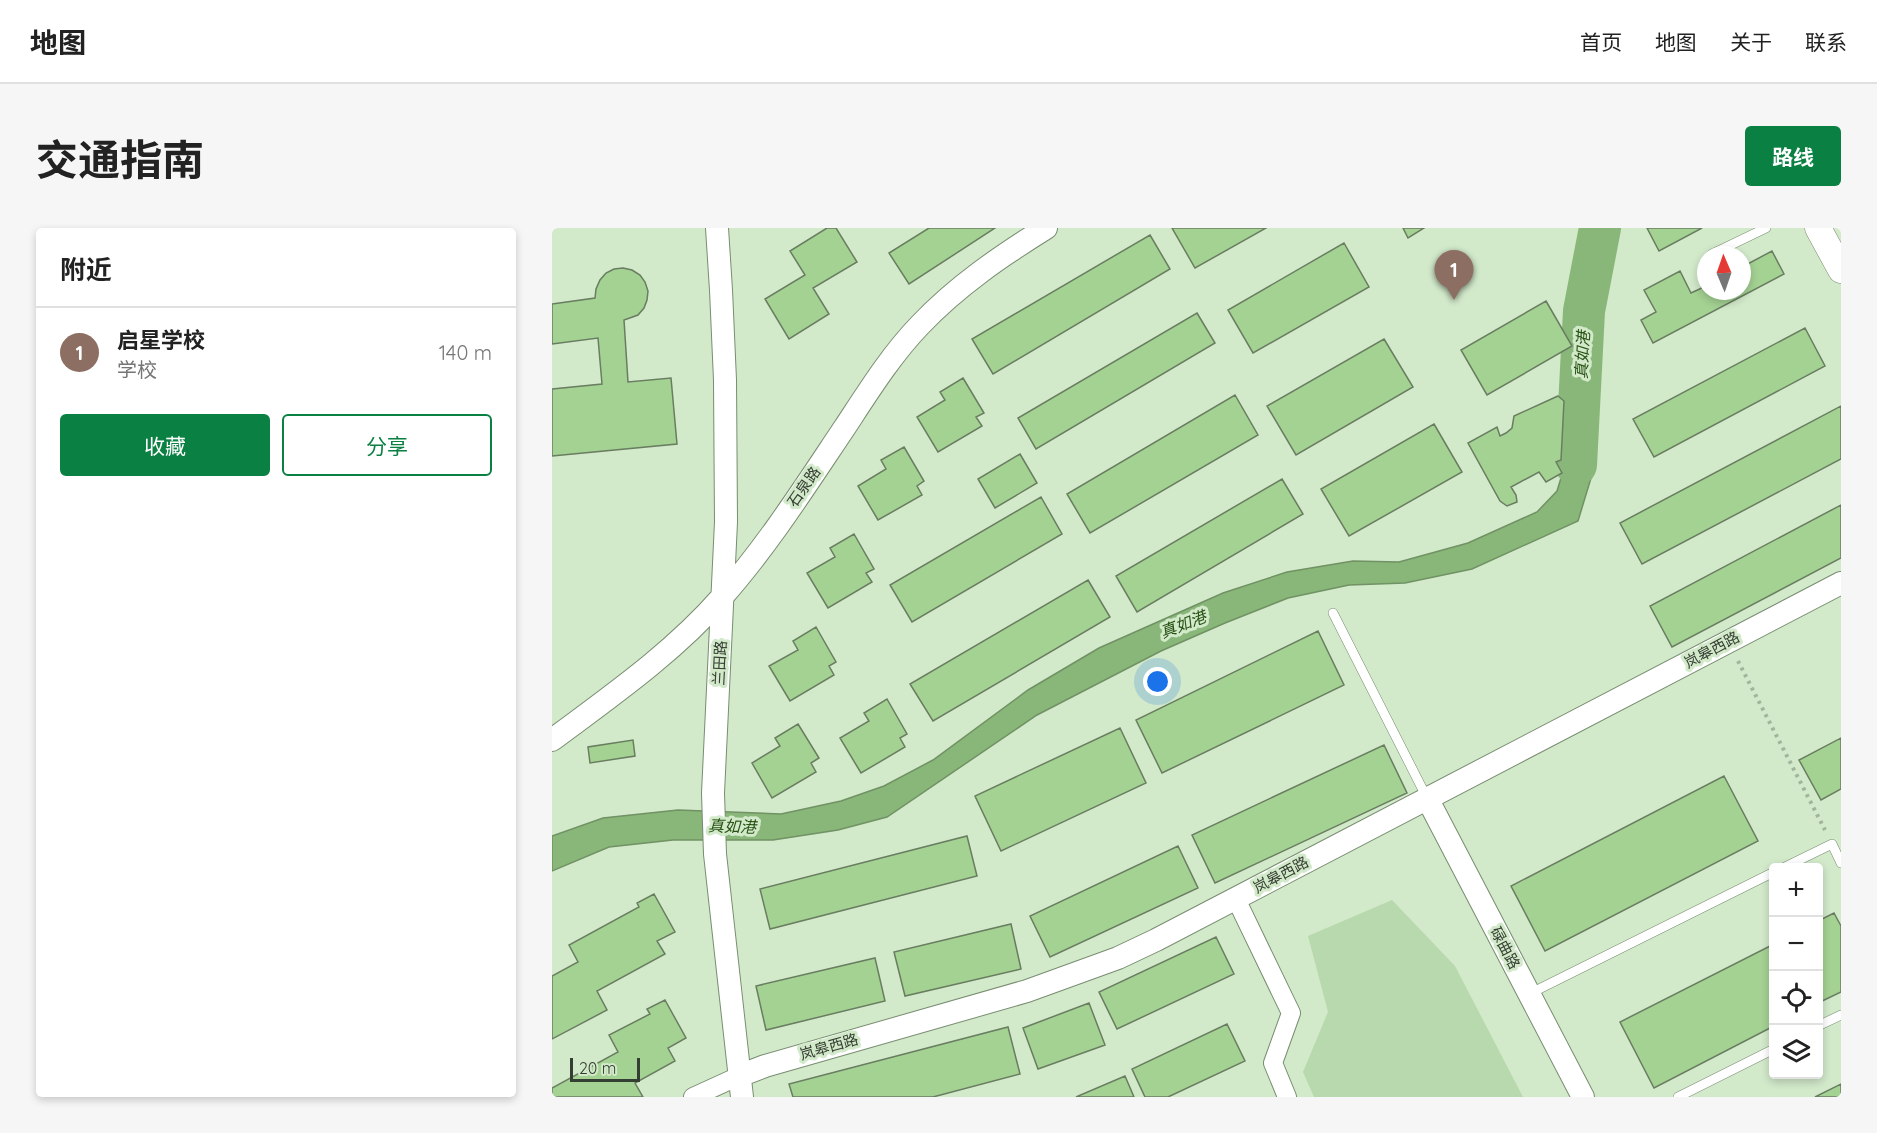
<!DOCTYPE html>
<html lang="zh">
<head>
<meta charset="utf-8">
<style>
	:root { --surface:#fff; --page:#f6f6f6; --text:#222; --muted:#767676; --line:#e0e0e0; --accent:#0b8043 }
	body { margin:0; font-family:Quicksand,"Noto Sans SC",sans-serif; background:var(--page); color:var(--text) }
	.controls { position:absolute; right:18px; bottom:18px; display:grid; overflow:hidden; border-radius:6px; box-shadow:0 3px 9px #0003 }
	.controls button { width:54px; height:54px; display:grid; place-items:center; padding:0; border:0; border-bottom:2px solid var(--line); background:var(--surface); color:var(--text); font:30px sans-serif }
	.compass { position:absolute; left:1145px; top:18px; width:54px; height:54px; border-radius:50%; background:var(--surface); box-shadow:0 3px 9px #0003; rotate:358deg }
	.scale { position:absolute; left:18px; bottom:15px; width:70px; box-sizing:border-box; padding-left:6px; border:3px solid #353e32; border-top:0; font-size:16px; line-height:21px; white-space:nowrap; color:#353e32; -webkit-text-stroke:4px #d2e9ca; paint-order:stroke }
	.you { position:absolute; left:606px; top:454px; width:21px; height:21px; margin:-15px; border:4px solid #fff; border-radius:50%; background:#1a73e8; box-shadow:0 0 0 9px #1a73e833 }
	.badge { display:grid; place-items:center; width:39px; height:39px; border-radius:50%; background:var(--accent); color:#fff; font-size:20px; font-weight:700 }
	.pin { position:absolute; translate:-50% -50px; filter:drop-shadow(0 2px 3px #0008) }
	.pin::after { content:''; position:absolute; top:32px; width:21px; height:18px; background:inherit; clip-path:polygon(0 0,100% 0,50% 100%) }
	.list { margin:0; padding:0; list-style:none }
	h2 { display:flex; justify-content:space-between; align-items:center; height:78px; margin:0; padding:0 24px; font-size:26px }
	h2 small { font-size:20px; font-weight:400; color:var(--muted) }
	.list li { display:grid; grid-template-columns:39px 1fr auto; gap:18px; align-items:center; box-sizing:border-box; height:90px; padding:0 24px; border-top:2px solid var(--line) }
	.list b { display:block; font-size:22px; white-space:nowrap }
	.list p { margin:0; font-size:20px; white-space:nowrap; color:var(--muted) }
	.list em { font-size:20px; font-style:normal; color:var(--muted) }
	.actions { display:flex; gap:12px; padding:18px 24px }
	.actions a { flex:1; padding:14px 0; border:2px solid var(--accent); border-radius:6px; text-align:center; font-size:21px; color:var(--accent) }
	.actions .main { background:var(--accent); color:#fff }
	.icon { flex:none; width:33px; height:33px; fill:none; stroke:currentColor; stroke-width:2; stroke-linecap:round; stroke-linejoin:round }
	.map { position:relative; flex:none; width:1289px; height:869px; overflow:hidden; border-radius:6px }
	header { display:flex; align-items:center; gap:36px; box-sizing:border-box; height:84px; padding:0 30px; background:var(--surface); border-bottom:2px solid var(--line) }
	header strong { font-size:28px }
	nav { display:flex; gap:33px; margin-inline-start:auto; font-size:21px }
	.intro { display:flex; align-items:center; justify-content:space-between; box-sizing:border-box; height:144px; padding:0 36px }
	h1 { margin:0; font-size:42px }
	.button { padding:15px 27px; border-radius:6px; background:var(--accent); color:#fff; font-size:21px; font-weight:700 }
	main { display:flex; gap:36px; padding:0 36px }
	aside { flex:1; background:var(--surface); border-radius:6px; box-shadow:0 3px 9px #0003 }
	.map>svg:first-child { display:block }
	.green { fill:#b8d9ad }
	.water { fill:#89b679; stroke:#709264; stroke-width:1.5 }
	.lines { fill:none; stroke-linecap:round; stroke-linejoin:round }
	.river { stroke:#89b679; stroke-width:42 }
	.building { fill:#a4d293; stroke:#697d61; stroke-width:1.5 }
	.service-casing { stroke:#788d71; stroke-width:10 }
	.minor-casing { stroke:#788d71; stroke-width:20 }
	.tertiary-casing { stroke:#788d71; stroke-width:24 }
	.secondary-casing { stroke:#788d71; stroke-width:27 }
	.path { stroke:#a2b59c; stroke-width:4; stroke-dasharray:3 4.5; stroke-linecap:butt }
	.service { stroke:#fff; stroke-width:9 }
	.minor { stroke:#fff; stroke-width:18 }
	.tertiary { stroke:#fff; stroke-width:22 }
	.secondary { stroke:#fff; stroke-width:26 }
	.labels { text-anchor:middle; stroke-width:6; stroke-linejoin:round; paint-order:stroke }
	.street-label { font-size:15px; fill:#353e32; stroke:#d2e9ca }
	.water-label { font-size:16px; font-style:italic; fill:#285214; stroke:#d2e9ca }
</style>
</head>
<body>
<header>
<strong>地图</strong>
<nav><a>首页</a><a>地图</a><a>关于</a><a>联系</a></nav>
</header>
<div class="intro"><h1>交通指南</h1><a class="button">路线</a></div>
<main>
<aside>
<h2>附近<small></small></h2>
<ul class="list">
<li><span class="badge" style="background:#8d6e63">1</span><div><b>启星学校</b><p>学校</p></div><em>140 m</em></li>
</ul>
<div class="actions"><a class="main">收藏</a><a>分享</a></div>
</aside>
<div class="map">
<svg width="1289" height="869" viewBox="0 0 1289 869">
	<rect width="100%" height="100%" fill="#d2e9ca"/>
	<path class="green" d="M840,672L903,738L971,869H762L751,844L776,784L756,708Z"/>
	<path class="water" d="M1041,0H1052L1046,104V194L1039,250L1026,293L920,341L853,355L797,357L736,370L673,395L609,423L485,487L335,589L286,602L221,612H121L57,619L0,643V608L51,590L126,582L229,586L289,573L332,558L381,532L476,462L547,420L671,365L735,344L801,333L847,334L916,315L985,284L1005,263L1027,191L1031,101Z"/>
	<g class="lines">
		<path class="river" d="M1024,237L1032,83L1048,0"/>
	</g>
	<path class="building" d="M275,0H284L305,34L261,60L277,86L237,111L213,71L253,47L238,23Z
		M377,0H443L357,56L337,25Z
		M620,0H714L643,40Z
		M851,0H872L856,10Z
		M1095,0H1150L1107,23Z
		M598,7L618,41L441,146L420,111Z
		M792,15L817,59L701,125L676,82Z
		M1220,23L1232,46L1101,115L1089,92L1104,84L1092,62L1128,43L1139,65L1154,58V63H1190V39Z
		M71,40L80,42L88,47L93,54L96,63L95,72L92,80L86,87L72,92L76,154L119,150L125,216L0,228V161L50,156L46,110L0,116V76L43,70L44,61L48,52L54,45L62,41Z
		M994,73L1020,118L935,167L909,122Z
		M645,85L663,115L484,221L466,190Z
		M1253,100L1273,138L1102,229L1081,191Z
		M832,111L861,159L744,227L715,178Z
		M411,150L432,185L424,189L430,198L386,224L365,189L393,172L388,164Z
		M683,167L706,207L538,305L515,266Z
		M1006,168L1012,173L1009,232L1004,234L1010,245L994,254L987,244L959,259L964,267L965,274L955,278L948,273L916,215L945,199L948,208L954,205L960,200L962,188Z
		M1289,178V231L1090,336L1068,295Z
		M882,196L910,244L797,308L769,261Z
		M352,219L372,253L365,258L370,267L326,292L306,258L334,241L329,232Z
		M468,226L485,255L443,280L426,251Z
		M730,251L751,286L585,384L564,348Z
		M489,269L510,306L360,394L338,357Z
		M1289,277V330L1120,419L1098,378Z
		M302,306L322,341L314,345L320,354L276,380L255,345L283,329L278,320Z
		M536,352L558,389L381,493L358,456Z
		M264,399L284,434L277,438L282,447L238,473L217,438L246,422L241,413Z
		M766,403L792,457L610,545L584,492Z
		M335,471L355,506L348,510L353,519L309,545L288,510L317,493L312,485Z
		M246,496L267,530L259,535L264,544L220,570L200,535L228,518L223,510Z
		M568,500L594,555L449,623L423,568Z
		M1289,510V561L1269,572L1247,532Z
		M81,512L83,528L38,535L36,519Z
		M832,517L855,565L663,655L640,607Z
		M1172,548L1206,613L993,723L959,658Z
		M415,608L425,648L218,701L208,661Z
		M626,618L646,660L498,729L478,688Z
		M102,666L123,704L105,713L113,726L45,763L55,782L0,811V748L26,734L17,717L87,679L85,675Z
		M1282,685L1289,698V764L1266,775V693Z
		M459,696L469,741L353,768L342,724Z
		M664,709L682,746L565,801L547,764Z
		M1222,716V798L1102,860L1068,794Z
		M323,730L333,773L214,802L204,758Z
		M113,772L134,810L116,820L123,833L83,855L91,869H0V860L66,824L57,807L98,786L95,781Z
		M537,775L553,817L486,841L471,800Z
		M675,796L693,833L616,869H593L580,841Z
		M456,799L468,846L381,869H241L237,856Z
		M573,848L582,869H524Z
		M1289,856V869H1263Z"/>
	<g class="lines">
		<defs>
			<path id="service" d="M1160,26L1214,0
				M781,385L875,570
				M1231,640L1280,616L1289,635
				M977,766L1222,644
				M1266,798L1289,787
				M1126,869L1222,821"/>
			<path id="minor" d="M684,671L739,785L721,835L735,869
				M141,869L187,848"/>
			<path id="tertiary" d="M165,0L169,62L173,152L174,294L161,565L163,626L190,869
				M0,512C59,468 121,425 170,369C216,317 254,257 293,199C316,164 339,127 368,97C405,58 449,28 494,0
				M875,570L1031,869
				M187,848L213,838L475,763L566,730L604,712L1289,355"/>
			<path id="secondary" d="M1266,0L1289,42"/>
		</defs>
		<use href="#service" class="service-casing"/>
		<use href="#minor" class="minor-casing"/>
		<use href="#tertiary" class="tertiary-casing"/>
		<use href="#secondary" class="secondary-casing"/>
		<path class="path" d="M1186,433L1273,602"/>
		<use href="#service" class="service"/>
		<use href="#minor" class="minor"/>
		<use href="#tertiary" class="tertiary"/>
		<use href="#secondary" class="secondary"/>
	</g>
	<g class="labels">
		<g class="street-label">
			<text transform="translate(252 259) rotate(-55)" y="5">石泉路</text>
			<text transform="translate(1160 422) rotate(-28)" y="5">岚皋西路</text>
			<text transform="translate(168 435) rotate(-87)" y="5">兰田路</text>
			<text transform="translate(729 647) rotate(-28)" y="5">岚皋西路</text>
			<text transform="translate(953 720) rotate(62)" y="5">碌曲路</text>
			<text transform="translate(277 819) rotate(-16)" y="5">岚皋西路</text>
		</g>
		<g class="water-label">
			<text transform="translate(1030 127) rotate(-87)" y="6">真如港</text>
			<text transform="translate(631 396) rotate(-21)" y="6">真如港</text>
			<text transform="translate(180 598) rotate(2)" y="6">真如港</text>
		</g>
	</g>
</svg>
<div class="controls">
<button>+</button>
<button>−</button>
<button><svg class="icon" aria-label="locate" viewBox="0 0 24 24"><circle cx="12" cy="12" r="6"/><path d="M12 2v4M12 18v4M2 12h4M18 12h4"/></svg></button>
<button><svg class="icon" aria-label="layers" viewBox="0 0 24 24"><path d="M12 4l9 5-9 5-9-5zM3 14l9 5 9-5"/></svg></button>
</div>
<svg class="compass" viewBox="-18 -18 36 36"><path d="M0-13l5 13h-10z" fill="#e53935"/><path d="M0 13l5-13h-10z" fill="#767676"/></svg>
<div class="scale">20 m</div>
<div class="you"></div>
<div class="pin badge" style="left:902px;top:72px;background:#8d6e63">1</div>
</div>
</main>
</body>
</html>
